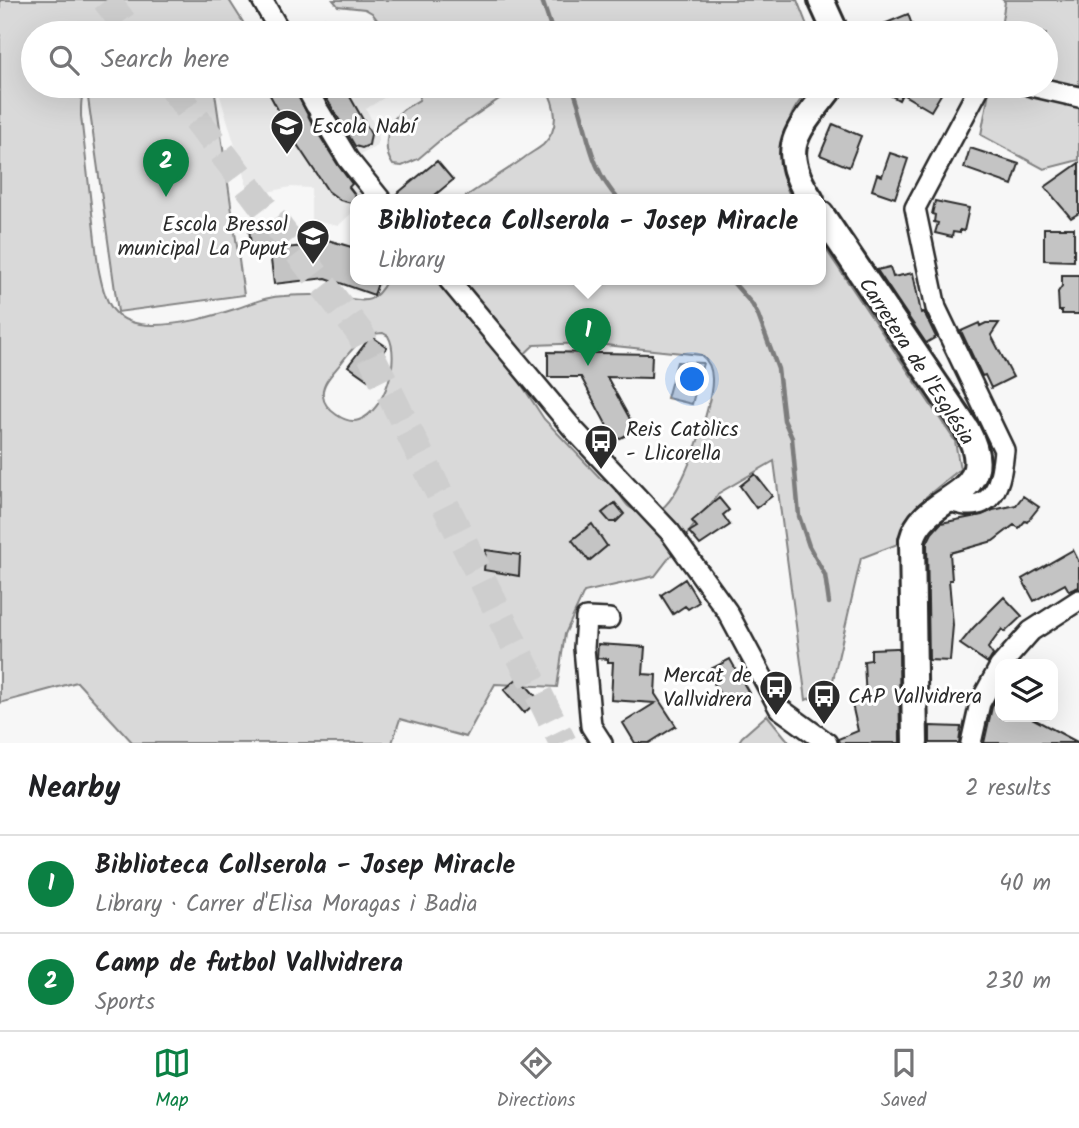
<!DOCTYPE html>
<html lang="en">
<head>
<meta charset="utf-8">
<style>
	:root { --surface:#fff; --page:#f6f6f6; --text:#202124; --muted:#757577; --line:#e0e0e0; --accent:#0b8043 }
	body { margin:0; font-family:Kalam,sans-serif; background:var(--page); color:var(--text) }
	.controls { position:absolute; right:21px; bottom:21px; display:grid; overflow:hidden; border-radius:14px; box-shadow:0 7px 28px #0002 }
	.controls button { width:63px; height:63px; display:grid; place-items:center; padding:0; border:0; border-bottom:2px solid var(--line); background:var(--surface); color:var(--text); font:35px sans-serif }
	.you { position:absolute; left:693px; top:380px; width:24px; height:24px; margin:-18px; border:5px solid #fff; border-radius:50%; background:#1a73e8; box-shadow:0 0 0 10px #1a73e833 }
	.badge { display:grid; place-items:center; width:46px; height:46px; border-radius:50%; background:var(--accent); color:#fff; font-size:23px; font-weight:700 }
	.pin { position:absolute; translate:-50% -58px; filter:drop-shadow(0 2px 4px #0008) }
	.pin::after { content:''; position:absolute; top:37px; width:24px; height:21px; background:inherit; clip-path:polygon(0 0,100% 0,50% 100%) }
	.popup { position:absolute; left:350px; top:194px; width:476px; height:91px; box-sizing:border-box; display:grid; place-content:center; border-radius:14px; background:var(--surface); filter:drop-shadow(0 2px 5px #0005); font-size:23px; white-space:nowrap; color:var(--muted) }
	.popup b { font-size:26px; color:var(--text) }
	.popup::after { content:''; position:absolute; left:50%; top:100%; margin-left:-14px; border:14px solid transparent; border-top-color:var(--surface) }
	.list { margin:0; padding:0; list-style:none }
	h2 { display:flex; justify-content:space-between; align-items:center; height:91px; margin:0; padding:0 28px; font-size:30px }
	h2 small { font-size:23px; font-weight:400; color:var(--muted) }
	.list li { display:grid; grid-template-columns:46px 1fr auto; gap:21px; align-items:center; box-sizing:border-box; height:98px; padding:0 28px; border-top:2px solid var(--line) }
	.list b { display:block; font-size:26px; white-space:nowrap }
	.list p { margin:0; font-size:23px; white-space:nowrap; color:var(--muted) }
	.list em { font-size:23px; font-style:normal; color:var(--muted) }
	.icon { flex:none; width:38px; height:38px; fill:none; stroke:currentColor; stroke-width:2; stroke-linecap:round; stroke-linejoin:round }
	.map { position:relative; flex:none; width:1079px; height:743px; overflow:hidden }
	.search { position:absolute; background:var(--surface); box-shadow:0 7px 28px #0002; left:21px; right:21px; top:21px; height:77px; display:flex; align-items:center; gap:18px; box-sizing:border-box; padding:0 24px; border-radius:38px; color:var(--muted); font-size:26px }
	.sheet { height:287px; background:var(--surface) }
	nav { display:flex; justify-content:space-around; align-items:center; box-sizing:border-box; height:98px; border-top:2px solid var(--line); background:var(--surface); font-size:19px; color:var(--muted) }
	nav a { display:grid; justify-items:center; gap:4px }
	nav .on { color:var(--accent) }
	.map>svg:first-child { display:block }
	.built { fill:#e8e8e8 }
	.green { fill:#d9d9d9; stroke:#828282; stroke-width:2; fill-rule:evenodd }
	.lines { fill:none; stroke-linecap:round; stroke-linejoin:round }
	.stream { stroke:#7b7b7b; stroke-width:4.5 }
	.building { fill:#c4c4c4; stroke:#2b2b2b; stroke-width:2 }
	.highway-tunnel { stroke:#cecece; stroke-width:28; stroke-dasharray:28 14; stroke-linecap:butt }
	.minor-casing { stroke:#2b2b2b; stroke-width:24 }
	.major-casing { stroke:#2b2b2b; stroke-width:30 }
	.minor { stroke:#fff; stroke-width:19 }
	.major { stroke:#fff; stroke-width:24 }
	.labels { text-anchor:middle; stroke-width:6; stroke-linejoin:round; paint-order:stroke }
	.poi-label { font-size:21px; fill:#2b2b2b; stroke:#fff; text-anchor:start }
	.street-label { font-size:21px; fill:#2b2b2b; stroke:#fff }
</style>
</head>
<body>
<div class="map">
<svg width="1079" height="743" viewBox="0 0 1079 743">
	<rect width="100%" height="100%" fill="#f7f7f7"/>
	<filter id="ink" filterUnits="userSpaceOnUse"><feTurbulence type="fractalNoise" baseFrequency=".0143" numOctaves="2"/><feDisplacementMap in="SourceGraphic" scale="14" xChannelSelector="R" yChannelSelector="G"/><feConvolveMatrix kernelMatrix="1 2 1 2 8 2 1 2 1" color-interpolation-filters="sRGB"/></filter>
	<g filter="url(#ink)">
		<path class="built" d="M217,86H293L307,111L326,100L318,86H403L366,109L379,134L377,146L360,155L329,106L310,116L335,157L366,200H355V210L338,226L311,220V188L290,187L250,196Z"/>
		<path class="green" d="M0,0H229L243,22L245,33H33V86H90C80,92 81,105 81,116L98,266C105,303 112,325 153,325C183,325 210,317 238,308C253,303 268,296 284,296C300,295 317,294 333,296C361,299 371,310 387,280H821V242L955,441L960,469L926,497L903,542L861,558L831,689L806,700L774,461L719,493L655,576L584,592L565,634L557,687L495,684L466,737L400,719L392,743H133L77,682L0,703ZM383,333L388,336C401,358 385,411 359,420C346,425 324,409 323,396C321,384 334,372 341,363C351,350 364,333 383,333ZM586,343L701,355C709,361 712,369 712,379C713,405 683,495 661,509C657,512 647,513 640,512C624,508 623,497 614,486C610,482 605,481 600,478L544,419L516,376C513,364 525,353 534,345Z
			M333,0H797L810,33H387L372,13L365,9L338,6Z
			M1003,0H1079V160L1044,169L981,135L990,86H1046V33H1000L1005,2Z
			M176,86H214L244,295L118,312L88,98Z
			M419,86H518L445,136L418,159L402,166L393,165C381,148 387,121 404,109C409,106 414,103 419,100L421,91Z
			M545,86H811C805,95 796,104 792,114C780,138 777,177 793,200H461C481,185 504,173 524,158C530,153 537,150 543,145C561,128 556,105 545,86Z
			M677,362L703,363L692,404L667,398Z
			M767,715L790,743H738L742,737Z"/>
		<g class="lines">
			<path class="stream" d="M542,0L553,33
				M572,86C589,128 587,166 619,200
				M731,280L752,304L758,315L778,369L784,420L792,438L799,516L809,546L825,575L829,603"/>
		</g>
		<path class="building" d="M908,14L915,33H862Z
			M324,18L330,28L321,33H298Z
			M265,86H293L313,125L338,165L352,184L349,187L355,195V204L340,200L328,191L296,143Z
			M319,86H344L371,134L369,145L362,148L355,146Z
			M874,86H946L931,111L902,94L899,100Z
			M833,124L861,136L849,167L820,155Z
			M970,148L1019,164L1012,185L964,168Z
			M890,153L908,159L895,198L872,190L877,174L882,176Z
			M437,161L453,180L429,200H393V197Z
			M1079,163V213L1071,218L1045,187Z
			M935,201L969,208L964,231L960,230V233L953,232L952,237L935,233L938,223L934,222L935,215L932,214Z
			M282,226L285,248L315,245L314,236L355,248V280H379L374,295L326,278L274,284L270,252L252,253L249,229Z
			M1044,228H1074V261L1044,260Z
			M890,267L893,277L913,273L921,313L924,312L936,337L926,343L877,270Z
			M1062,275H1079V314H1062V311H1059L1058,292L1062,286Z
			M979,323L980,326L986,323H999L991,335L1013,377L991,388L985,375L982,376L961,331Z
			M371,336L387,347L383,354L385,355L368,380L348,366Z
			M548,352L652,354L651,378L607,377L636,430L615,441L581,377H548Z
			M755,474L772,496L756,508L740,486Z
			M1023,496L1039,507L1027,522L1025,521L1019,528L1014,525L993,541L950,553L952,580H949L953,625L950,661L929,660L927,543L932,533L941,523L982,515L993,510L1016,505Z
			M719,498L729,510L723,515L730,525L700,545L689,532L697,527L692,521Z
			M615,503L624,514L616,522H610L602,513Z
			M592,524L607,546L589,561L572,540Z
			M486,550L520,555L519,576L484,570Z
			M1073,550L1079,562V587L1069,591L1065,584L1034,601L1022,579Z
			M685,579L699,602L688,609L685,606L673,614L661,595Z
			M1004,597L1022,616L1005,632L1002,629L988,648L993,655L988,663L960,644L973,628Z
			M598,644L645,647L643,674L656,675L655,694L676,726L649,743H635L623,723L655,703L611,700L613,662H608V659L597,658Z
			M896,648H899L900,743H839L838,739L858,731L852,704L866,702L864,661L871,660V649Z
			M730,659L749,693L726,705L707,671Z
			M519,677L539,700L524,713L504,690Z
			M1000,691V717H1030L1079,743H984L992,707Z
			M930,726L961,727L959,743H930Z"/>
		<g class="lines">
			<path class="highway-tunnel" d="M106,0L131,33
				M171,86L360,333L563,743"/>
			<defs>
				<path id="minor" d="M262,0L281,33
					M305,86L316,106
					M1031,86L1079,97
					M319,111L348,159L381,200
					M449,280L574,430L670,532L727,611L779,708L827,743
					M948,501C955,502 963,506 970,505C999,505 1002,471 1004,450L936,308L915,208L980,86
					M1002,664L1031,631L1079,600
					M602,743L591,726L584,648L586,618L609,619
					M971,743L980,703L1000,666"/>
				<path id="major" d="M821,0L836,33
					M811,200C775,146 799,130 832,86
					M821,214L967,430C1004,500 924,491 912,540L915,743"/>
			</defs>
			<use href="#minor" class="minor-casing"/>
			<use href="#major" class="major-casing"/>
			<use href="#minor" class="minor"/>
			<use href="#major" class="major"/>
		</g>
	</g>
	<defs>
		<symbol id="school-pin" viewBox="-11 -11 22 30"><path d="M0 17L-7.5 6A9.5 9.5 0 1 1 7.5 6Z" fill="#2b2b2b" stroke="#fff"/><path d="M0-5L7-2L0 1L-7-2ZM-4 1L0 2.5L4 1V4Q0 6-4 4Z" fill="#fff"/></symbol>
		<symbol id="bus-pin" viewBox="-11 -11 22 30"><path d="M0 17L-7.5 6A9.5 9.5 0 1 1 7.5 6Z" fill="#2b2b2b" stroke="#fff"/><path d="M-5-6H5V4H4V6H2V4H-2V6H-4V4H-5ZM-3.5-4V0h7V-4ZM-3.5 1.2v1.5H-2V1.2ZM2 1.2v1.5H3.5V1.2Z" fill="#fff"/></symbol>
	</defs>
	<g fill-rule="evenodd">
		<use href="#school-pin" x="268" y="107" width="38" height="52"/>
		<use href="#school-pin" x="294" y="217" width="38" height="52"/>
		<use href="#bus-pin" x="582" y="422" width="38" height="52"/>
		<use href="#bus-pin" x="757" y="668" width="38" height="52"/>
		<use href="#bus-pin" x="805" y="677" width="38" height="52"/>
	</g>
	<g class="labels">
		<g class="poi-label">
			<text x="312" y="133">Escola Nabí</text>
			<text x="288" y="231" text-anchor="end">Escola Bressol<tspan x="288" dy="24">municipal La Puput</tspan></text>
			<text x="626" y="436">Reis Catòlics<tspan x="626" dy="24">- Llicorella</tspan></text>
			<text x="752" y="682" text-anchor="end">Mercat de<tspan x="752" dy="24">Vallvidrera</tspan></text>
			<text x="848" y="703">CAP Vallvidrera</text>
		</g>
		<g class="street-label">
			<text transform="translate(917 361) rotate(57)" y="7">Carretera de l'Església</text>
		</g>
	</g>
</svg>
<div class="controls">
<button><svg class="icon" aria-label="layers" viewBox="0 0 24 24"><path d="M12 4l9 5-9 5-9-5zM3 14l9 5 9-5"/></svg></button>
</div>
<div class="you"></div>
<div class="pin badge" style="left:588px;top:366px">1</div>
<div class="popup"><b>Biblioteca Collserola - Josep Miracle</b>Library</div>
<div class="pin badge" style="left:166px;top:197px">2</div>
<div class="search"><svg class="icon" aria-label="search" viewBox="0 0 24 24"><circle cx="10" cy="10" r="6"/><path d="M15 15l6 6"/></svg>Search here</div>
</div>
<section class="sheet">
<h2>Nearby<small>2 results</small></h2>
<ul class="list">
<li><span class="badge">1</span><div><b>Biblioteca Collserola - Josep Miracle</b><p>Library · Carrer d'Elisa Moragas i Badia</p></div><em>40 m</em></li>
<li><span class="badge">2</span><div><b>Camp de futbol Vallvidrera</b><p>Sports</p></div><em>230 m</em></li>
</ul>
</section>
<nav>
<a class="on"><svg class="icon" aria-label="map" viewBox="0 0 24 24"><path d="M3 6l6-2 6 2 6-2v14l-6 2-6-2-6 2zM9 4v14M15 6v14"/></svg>Map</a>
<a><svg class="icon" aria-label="directions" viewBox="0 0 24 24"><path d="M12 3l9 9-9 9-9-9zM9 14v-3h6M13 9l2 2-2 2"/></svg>Directions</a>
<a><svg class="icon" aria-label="saved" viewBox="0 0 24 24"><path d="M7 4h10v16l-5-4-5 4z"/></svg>Saved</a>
</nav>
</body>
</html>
